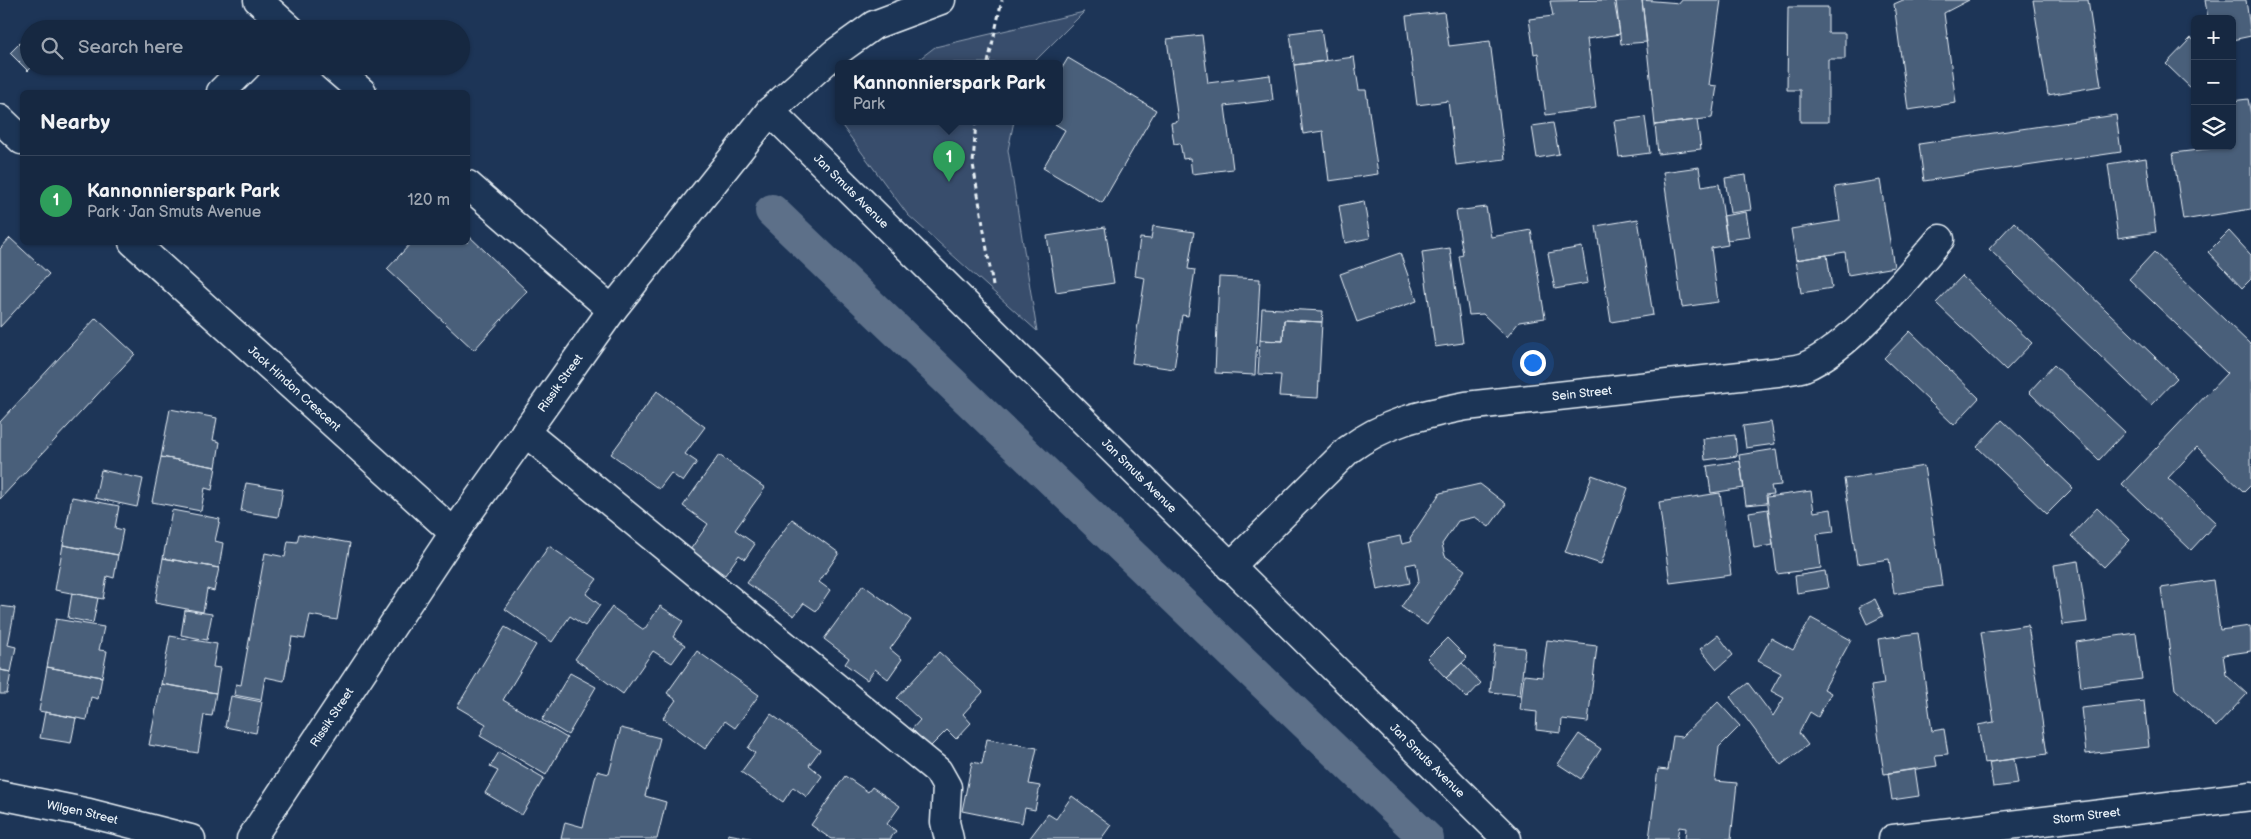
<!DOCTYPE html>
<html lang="en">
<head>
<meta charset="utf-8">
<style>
	:root { --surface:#162841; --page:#23344c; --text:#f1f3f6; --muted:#9ea6b1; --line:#35445a; --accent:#95b2f1 }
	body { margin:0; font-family:"Balsamiq Sans",sans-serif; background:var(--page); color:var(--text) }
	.controls { position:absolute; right:15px; top:15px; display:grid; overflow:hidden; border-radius:8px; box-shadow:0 1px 4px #0004 }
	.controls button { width:45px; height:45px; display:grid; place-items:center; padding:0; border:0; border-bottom:1px solid var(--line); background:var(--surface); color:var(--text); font:25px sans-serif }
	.you { position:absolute; left:1532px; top:362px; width:18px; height:18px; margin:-12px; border:4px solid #fff; border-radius:50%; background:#1a73e8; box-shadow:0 0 0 8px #1a73e833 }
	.badge { display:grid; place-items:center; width:32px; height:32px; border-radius:50%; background:var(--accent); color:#fff; font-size:16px; font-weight:700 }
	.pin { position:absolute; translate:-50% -41px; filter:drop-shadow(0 1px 2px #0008) }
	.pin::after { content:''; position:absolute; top:26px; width:18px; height:15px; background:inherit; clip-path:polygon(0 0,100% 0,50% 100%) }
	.popup { position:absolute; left:835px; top:60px; width:228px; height:65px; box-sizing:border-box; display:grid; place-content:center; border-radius:8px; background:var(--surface); filter:drop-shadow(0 1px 4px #0005); font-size:16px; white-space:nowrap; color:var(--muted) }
	.popup b { font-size:19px; color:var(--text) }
	.popup::after { content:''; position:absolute; left:50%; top:100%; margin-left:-10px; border:10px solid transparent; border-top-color:var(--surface) }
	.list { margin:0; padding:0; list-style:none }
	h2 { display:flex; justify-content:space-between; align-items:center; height:65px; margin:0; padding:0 20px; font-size:21px }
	h2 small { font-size:16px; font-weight:400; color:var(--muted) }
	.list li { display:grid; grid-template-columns:32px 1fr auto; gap:15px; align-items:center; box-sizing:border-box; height:90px; padding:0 20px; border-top:1px solid var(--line) }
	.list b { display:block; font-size:19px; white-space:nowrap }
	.list p { margin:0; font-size:16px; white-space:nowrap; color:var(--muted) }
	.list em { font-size:16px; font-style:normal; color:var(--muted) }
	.icon { flex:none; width:28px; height:28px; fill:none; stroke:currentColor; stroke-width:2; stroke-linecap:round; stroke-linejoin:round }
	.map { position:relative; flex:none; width:2251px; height:839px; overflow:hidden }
	.search { position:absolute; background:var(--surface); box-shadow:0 1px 4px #0004; left:20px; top:20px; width:450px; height:55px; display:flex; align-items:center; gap:12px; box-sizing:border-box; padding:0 18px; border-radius:28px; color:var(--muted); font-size:19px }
	.panel { position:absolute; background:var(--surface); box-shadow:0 1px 4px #0004; left:20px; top:90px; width:450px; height:155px; border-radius:8px }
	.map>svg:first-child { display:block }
	.green { fill:#374d6c; stroke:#909fb2 }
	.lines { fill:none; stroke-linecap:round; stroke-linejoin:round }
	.canal { stroke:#5d7089; stroke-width:34 }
	.building { fill:#495e7a; stroke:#e8f1f8 }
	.minor-casing { stroke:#e8f1f8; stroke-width:31 }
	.path { stroke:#e8f1f8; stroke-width:3; stroke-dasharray:5 4; stroke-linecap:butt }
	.minor { stroke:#1d3557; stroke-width:28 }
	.labels { text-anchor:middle; stroke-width:4.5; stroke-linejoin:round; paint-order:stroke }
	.street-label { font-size:12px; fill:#e8f1f8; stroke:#1d3557 }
</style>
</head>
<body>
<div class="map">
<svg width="2251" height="839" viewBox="0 0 2251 839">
	<rect width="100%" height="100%" fill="#1d3557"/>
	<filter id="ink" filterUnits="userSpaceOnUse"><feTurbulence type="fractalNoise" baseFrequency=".02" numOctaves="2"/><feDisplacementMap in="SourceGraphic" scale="10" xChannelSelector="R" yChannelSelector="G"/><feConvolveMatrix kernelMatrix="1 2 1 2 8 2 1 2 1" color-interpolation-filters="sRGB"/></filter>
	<g filter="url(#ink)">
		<path class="green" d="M1084,12L1033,63H914L935,47Z
			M843,121H1014L1008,150L1037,331L908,215L840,123Z"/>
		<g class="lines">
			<path class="canal" d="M772,211L1427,839"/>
		</g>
		<path class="building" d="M1614,0L1620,34L1587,39L1596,108L1546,115L1538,53L1534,54L1529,19L1553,16L1550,1Z
			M1642,0L1647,42L1621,44L1616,1Z
			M1642,0L1680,3V0H1721L1709,85L1717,86L1712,118L1655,125Z
			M1903,0H1969L1944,13L1956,103L1908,110L1894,4Z
			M2033,0H2088L2101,86L2048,95Z
			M2205,0H2246L2251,36L2232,40V19H2208Z
			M1788,7H1828V33H1845V59H1828V122H1800V90H1787Z
			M1444,12L1449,46L1490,41L1505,159L1456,165L1448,101L1417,105L1406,16Z
			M1321,29L1326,61L1294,65L1290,33Z
			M1202,35L1208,83L1270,75L1273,100L1225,106L1233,169L1192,174L1190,158L1183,159L1180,143L1174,144L1171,123L1178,121L1167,39Z
			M26,37L29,39V66H33L28,71L10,53Z
			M2191,38L2195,41V92L2166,64Z
			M1354,57L1359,90H1366L1378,174L1329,181L1323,131L1303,134L1294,65Z
			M1068,58L1156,110L1102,203L1043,168L1065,130L1050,121H1059V73Z
			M2248,99L2251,115V209L2183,220L2173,153L2232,146V101Z
			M2116,115L2121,152L1924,181L1919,144Z
			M1645,117L1650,153L1619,157L1614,121Z
			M1697,120L1701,149L1658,154L1655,125Z
			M1553,123L1559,154L1537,158L1532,126Z
			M2146,158L2156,232L2118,238L2108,164Z
			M1699,167L1702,187L1719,184L1728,245L1711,248L1718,302L1682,307L1663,172Z
			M1746,175L1751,210L1730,213L1725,178Z
			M1880,180L1894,267L1848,275L1845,252L1796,260L1791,229L1840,221L1835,187Z
			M1364,201L1370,238L1345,243L1339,206Z
			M1486,207L1491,237L1531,230L1545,318L1519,322L1507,337L1483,314L1469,315L1459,256L1463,255L1456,211Z
			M1746,212L1750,237L1727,240L1723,216Z
			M1638,219L1653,315L1611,322L1596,226Z
			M2014,222L2177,378L2151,405L1989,249Z
			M1153,226L1194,232L1188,269L1195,270L1188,316L1182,315L1174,369L1132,363L1145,278L1135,276L1140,238L1151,239Z
			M1105,227L1114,283L1056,292L1047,236Z
			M2229,231L2251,255V279L2242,288L2208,252Z
			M468,235L527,291L474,350L387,269L412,242H468Z
			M10,238L49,274L0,327V249Z
			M1582,247L1588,283L1555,289L1548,253Z
			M1450,248L1463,343L1435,347L1422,252Z
			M2154,252L2251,345V485L2244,492L2197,447L2168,478L2216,523L2191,550L2122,484L2227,373L2129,279Z
			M1400,253L1417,301L1357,322L1340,274Z
			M1827,255L1832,288L1801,293L1796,260Z
			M1962,276L2032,343L2006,370L1936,303Z
			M1219,277L1260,279L1255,375L1215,373Z
			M1262,308L1323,311L1322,322L1284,320L1283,341L1260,340Z
			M96,318L135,354L0,499V422Z
			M1284,320L1322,322L1318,398L1279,396L1281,375L1258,374L1260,340L1283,341Z
			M1910,331L1979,398L1954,425L1884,358Z
			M2054,365L2125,432L2099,460L2029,392Z
			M657,391L705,427L685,454L697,462L683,482L671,473L659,489L611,454Z
			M170,409L217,418L213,440L220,442L216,467L161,457Z
			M2002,420L2073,488L2047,514L1977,447Z
			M1771,422L1775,444L1746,448L1743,426Z
			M1735,435L1737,456L1705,460L1703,439Z
			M1776,449L1781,485L1771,486L1773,494L1766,495L1767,503L1746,505L1739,455Z
			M719,455L765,488L735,530L755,544L745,559L739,555L725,575L690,550L708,524L683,506Z
			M161,457L216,467L212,490L205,488L201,511L152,502Z
			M1740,461L1744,488L1711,493L1707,466Z
			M1924,466L1942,586L1894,594L1889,559L1857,564L1844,479Z
			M101,470L143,479L137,507L95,498Z
			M1592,475L1628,488L1601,564L1565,552Z
			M246,483L283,489L278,517L241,511Z
			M1480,484L1506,504L1489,527L1475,517L1458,521L1442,544L1445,556L1465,570L1427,625L1401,607L1419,581L1416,563L1406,565L1410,583L1377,590L1368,543L1400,536L1402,544L1411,542L1410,538L1440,493Z
			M1811,491L1814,512L1831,509L1834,532L1817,534L1821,568L1777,574L1767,497Z
			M1720,493L1731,575L1670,583L1659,502Z
			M72,497L119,506L115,528L123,530L118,555L63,545Z
			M2097,508L2130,540L2104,567L2071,536Z
			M1768,509L1773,545L1754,548L1749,512Z
			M172,510L220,519L215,541L223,543L219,568L163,558Z
			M792,519L839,553L819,582L830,590L816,611L804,603L794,616L747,583Z
			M299,534L350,543L337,620L310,615L305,639L292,637L284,681L265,677L261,700L234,695L236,684L241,685L265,553L285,557L288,541L297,542Z
			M63,545L118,555L114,578L107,576L103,599L55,590Z
			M549,546L597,579L586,594L600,605L585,626L570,616L552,642L505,609Z
			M163,558L219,568L214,591L207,589L203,612L155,603Z
			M2078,561L2087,622L2063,625L2054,565Z
			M1825,571L1828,588L1797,593L1795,576Z
			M2213,580L2220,630L2250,626L2251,635V651L2223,655L2226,675L2247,694L2216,727L2175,689L2161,588Z
			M863,585L911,620L890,649L902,659L888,679L875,669L867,680L845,664L849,658L824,639Z
			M72,593L98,598L93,623L68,618Z
			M1875,599L1883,616L1867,624L1859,607Z
			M0,606L15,608L8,645L16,647L11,672L0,670Z
			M660,606L683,621L673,637L685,645L672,663L653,651L623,694L575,659L612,607L644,630Z
			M185,610L212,614L207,640L181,635Z
			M1811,618L1851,640L1824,689L1831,693L1818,717L1810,712L1799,733L1808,745L1781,765L1730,697L1748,683L1773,716L1784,698L1771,691L1781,673L1758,661L1771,638L1793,650Z
			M56,619L104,627L99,650L107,651L102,677L47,667Z
			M2028,625L2047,754L1984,763L1978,725L1994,722L1981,632Z
			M505,627L536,645L503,700L567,738L546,775L480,736L486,724L457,707Z
			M1918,633L1932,731L1944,729L1948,754L1935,755L1937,766L1884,774L1871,686L1884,684L1878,639Z
			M2136,633L2142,679L2081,687L2076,642Z
			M1718,635L1733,655L1717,669L1700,649Z
			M170,636L217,644L213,667L220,668L216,693L161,684Z
			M1447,638L1467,658L1446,678L1427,658Z
			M1547,640L1597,646L1588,722L1562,719L1561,733L1536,730L1537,712L1520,710L1524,675L1542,677Z
			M1495,645L1525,648L1520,695L1490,692Z
			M697,651L759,695L735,728L725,721L705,749L663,718L676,700L667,693Z
			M939,652L983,692L963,714L971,723L956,739L947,730L930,747L912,729L920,720L897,698Z
			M1462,663L1481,683L1467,698L1446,678Z
			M47,667L102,677L98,699L91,697L87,720L39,711Z
			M0,670L11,672L7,694H0Z
			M570,673L596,687L568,735L542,720Z
			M161,684L216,693L212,716L204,715L198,753L149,745Z
			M231,696L262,702L256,733L225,727Z
			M2144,701L2149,747L2086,754L2081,708Z
			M1718,702L1740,726L1719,747L1715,781L1737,783L1731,839H1685L1686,828L1679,827L1677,839H1649L1658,769L1668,770L1673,736L1682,737Z
			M45,712L76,718L71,743L40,738Z
			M771,714L820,750L809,765L822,776L807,797L793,787L783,802L741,772L755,753L748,748Z
			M621,728L660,738L645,796L666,802L657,839H561L565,822L583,827L597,771L609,774Z
			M1579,734L1601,749L1581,779L1558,764Z
			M987,739L1037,748L1029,784L1040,786L1035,810L1025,808L1022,823L962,811L972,762L982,764Z
			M499,752L544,778L522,815L485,793L498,771L490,767Z
			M2014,759L2018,784L1993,787L1989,762Z
			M1915,769L1919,796L1892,800L1888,773Z
			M845,776L868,792L872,787L900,806L887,824L896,831L890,839H831L811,825Z
			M1072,796L1111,825L1101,839H1029L1048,814L1056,819Z
			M728,834L755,839H727Z"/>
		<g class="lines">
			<defs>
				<g id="minor">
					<path d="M258,0L290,29"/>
					<path d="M332,66L362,92"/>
					<path d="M221,92L247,66"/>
					<path id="s1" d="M770,111L1507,839"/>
					<path d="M0,119L22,140"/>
					<path d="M468,185L612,310"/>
					<path id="s2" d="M133,242L454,533"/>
					<path d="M525,432L938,771L947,787L945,822L949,839"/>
					<path id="s3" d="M1230,567L1348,450C1386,422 1420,415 1466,406L1777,372C1786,370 1796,370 1804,367C1851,347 1907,278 1940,239"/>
					<path id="s4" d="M0,795L89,813L191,839"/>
					<path id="s5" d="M251,839L454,533L612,310L770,111L835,53L874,25L941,0"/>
					<path id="s6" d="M1893,839L2251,796"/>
				</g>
			</defs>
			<use href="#minor" class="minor-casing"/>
			<path class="path" d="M988,63L1002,0
				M976,121L973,164L993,286"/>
			<use href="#minor" class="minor"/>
		</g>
	</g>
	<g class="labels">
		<g class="street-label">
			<text dy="4" stroke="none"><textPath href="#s1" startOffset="114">Jan Smuts Avenue</textPath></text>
			<text dy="4" stroke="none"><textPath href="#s5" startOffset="551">Rissik Street</textPath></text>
			<text dy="4" stroke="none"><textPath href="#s2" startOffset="218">Jack Hindon Crescent</textPath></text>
			<text dy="4" stroke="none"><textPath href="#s3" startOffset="410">Sein Street</textPath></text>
			<text dy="4" stroke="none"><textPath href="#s1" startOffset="519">Jan Smuts Avenue</textPath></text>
			<text dy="4" stroke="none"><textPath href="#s5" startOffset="146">Rissik Street</textPath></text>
			<text dy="4" stroke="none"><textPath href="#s1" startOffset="924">Jan Smuts Avenue</textPath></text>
			<text dy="4" stroke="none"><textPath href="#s4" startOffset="84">Wilgen Street</textPath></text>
			<text dy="4" stroke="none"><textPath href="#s6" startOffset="195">Storm Street</textPath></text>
		</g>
	</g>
</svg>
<div class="controls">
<button>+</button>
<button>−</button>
<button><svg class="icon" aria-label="layers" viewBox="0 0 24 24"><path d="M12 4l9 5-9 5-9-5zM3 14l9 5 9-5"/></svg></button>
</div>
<div class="you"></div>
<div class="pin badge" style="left:949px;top:182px;background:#2e9e5b">1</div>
<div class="popup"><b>Kannonnierspark Park</b>Park</div>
<div class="search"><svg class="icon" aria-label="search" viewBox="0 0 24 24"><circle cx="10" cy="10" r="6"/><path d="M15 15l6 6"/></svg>Search here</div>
<section class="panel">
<h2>Nearby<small></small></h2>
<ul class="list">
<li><span class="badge" style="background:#2e9e5b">1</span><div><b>Kannonnierspark Park</b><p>Park · Jan Smuts Avenue</p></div><em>120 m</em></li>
</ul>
</section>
</div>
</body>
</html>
